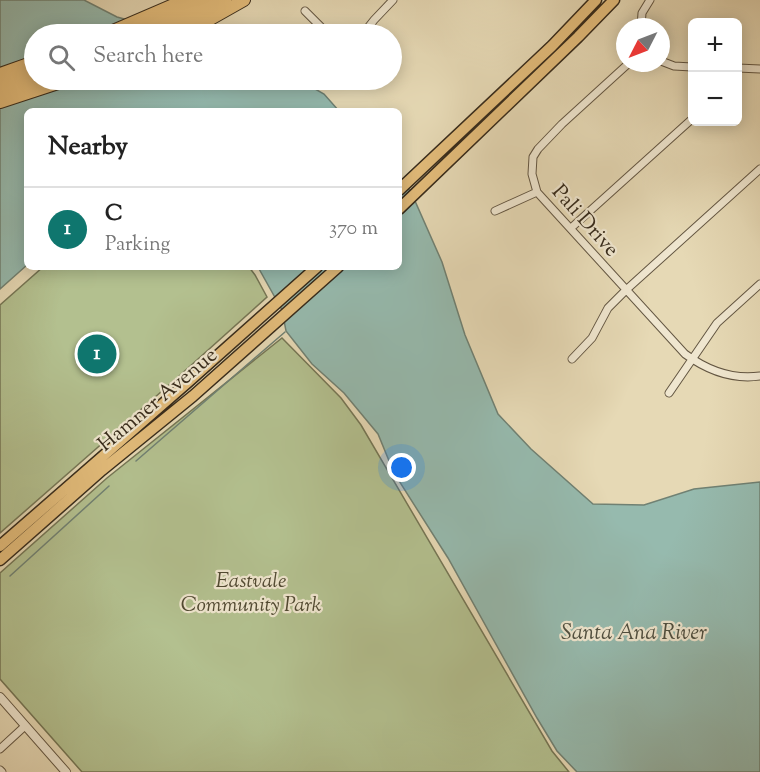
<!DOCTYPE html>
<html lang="en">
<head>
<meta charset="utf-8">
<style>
	:root { --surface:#fff; --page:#f6f6f6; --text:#222; --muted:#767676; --line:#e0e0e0; --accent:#0f766e }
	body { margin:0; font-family:"Sorts Mill Goudy",serif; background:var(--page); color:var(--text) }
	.controls { position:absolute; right:18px; top:18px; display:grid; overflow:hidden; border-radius:9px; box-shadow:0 3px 15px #0003 }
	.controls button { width:54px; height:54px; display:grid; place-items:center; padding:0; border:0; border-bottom:2px solid var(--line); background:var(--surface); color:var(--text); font:30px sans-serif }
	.compass { position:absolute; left:616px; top:18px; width:54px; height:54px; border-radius:50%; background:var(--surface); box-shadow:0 3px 15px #0003; rotate:228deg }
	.you { position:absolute; left:402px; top:468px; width:21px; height:21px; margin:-15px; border:4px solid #fff; border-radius:50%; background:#1a73e8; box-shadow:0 0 0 9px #1a73e833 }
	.badge { display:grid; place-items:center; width:39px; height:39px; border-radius:50%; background:var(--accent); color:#fff; font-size:20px; font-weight:700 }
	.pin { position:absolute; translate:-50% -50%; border:3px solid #fff; box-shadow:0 2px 6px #0006 }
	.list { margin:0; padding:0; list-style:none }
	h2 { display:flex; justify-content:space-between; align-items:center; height:78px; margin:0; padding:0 24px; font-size:26px }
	h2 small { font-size:20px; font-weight:400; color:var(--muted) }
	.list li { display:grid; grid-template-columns:39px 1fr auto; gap:18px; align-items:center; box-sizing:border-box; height:84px; padding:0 24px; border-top:2px solid var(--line) }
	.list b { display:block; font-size:22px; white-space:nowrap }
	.list p { margin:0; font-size:20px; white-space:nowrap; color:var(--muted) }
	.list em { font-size:20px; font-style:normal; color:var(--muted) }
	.icon { flex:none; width:33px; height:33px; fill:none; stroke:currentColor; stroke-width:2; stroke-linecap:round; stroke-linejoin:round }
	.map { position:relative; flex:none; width:760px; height:772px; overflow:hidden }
	.search { position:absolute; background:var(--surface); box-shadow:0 3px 15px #0003; left:24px; top:24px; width:378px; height:66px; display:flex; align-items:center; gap:15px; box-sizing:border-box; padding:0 21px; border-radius:33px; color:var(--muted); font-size:22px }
	.panel { position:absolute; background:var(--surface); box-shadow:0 3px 15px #0003; left:24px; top:108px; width:378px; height:162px; border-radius:9px }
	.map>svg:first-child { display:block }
	.green { fill:#b3c08f; stroke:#757655; stroke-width:1.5 }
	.water { fill:#96baae; stroke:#708173; stroke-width:1.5 }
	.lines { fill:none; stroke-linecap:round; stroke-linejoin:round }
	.stream { stroke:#708173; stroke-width:1.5 }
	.minor-casing { stroke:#635642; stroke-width:9 }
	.tertiary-casing { stroke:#635642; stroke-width:10 }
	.primary-casing { stroke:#372b1b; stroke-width:13 }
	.motorway-casing { stroke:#372b1b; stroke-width:14 }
	.minor { stroke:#efe6cf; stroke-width:7 }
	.tertiary { stroke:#efe6cf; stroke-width:8 }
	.primary { stroke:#e3bc7a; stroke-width:10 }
	.motorway { stroke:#e3bc7a; stroke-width:12 }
	.labels { text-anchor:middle; stroke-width:4.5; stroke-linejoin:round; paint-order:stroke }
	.street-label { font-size:21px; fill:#372b1b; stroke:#efe6cf }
	.park-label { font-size:21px; font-style:italic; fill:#504932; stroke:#efe6cf }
	.water-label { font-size:22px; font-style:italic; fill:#4f4f40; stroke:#efe6cf }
</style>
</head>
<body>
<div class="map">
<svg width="760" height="772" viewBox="0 0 760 772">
	<rect width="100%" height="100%" fill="#e6d9b5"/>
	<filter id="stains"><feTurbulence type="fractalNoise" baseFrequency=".00333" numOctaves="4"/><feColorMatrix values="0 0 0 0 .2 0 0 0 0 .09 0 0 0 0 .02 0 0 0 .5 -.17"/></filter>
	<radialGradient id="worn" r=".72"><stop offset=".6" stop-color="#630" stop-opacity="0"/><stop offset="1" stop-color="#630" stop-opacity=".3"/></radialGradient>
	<path class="green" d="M43,267H249L255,275L267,297L178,377L0,533V305Z
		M282,338L341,398L361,425L552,751L569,772H82L0,679V573L107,478Z"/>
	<path class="water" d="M0,0H84L117,17L157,28L170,34H34V80H257L277,85L310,86L324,94L339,111H27V265L0,289Z
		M399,178L411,192L442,262L465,335L498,414L531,449L593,504L644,505L694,489L760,482V772H577L557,751L537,718L448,558L394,473L378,434L344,393L312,364L286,331L282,310L258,267H399Z"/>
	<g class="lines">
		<path class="stream" d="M136,461L285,332
			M10,576L109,486"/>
		<defs>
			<path id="minor" d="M305,11L328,34
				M641,27L642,13L650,0
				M363,34L374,20L393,0
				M661,61L674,66L692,67
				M629,63L562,124L538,149L533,157L532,174L537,192L685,354C707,370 732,380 760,376
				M738,68L760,69
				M495,211L537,192
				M571,228L692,119
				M572,359L592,338L608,308L626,290L760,169
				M669,393L717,323L760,284
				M0,749L25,726
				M0,770L2,772"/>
			<path id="tertiary" d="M0,697L66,772"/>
			<path id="primary" d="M399,190L552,46L596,0
				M399,209L578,37L614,0
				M0,546L188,382L317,267
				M0,560L102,470L193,396L338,267"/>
			<path id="motorway" d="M106,34L185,0
				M131,34L205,0
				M155,34L225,0
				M178,34L198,26L244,0
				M0,74L34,62
				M0,83L34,72
				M0,93L36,81
				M0,102L67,80"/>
		</defs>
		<use href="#minor" class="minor-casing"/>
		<use href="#tertiary" class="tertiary-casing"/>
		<use href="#primary" class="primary-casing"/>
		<use href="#motorway" class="motorway-casing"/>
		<use href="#minor" class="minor"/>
		<use href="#tertiary" class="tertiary"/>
		<use href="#primary" class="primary"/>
		<use href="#motorway" class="motorway"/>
	</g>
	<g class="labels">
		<g class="street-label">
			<text transform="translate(586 220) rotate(48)" y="7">Pali Drive</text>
			<text transform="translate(157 399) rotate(-40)" y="7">Hamner Avenue</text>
		</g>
		<g class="park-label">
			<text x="251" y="587">Eastvale<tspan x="251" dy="24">Community Park</tspan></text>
		</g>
		<g class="water-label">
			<text x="634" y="639">Santa Ana River</text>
		</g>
	</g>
	<rect width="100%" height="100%" filter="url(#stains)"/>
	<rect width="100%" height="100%" fill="url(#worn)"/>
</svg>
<div class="controls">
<button>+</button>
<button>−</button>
</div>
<svg class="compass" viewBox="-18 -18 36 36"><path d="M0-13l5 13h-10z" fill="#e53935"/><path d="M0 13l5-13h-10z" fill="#767676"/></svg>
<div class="you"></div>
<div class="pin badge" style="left:97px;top:354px">1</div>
<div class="search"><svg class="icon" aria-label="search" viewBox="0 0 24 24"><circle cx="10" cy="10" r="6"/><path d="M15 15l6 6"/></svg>Search here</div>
<section class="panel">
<h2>Nearby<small></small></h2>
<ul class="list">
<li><span class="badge">1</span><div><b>C</b><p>Parking</p></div><em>370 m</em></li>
</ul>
</section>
</div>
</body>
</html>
